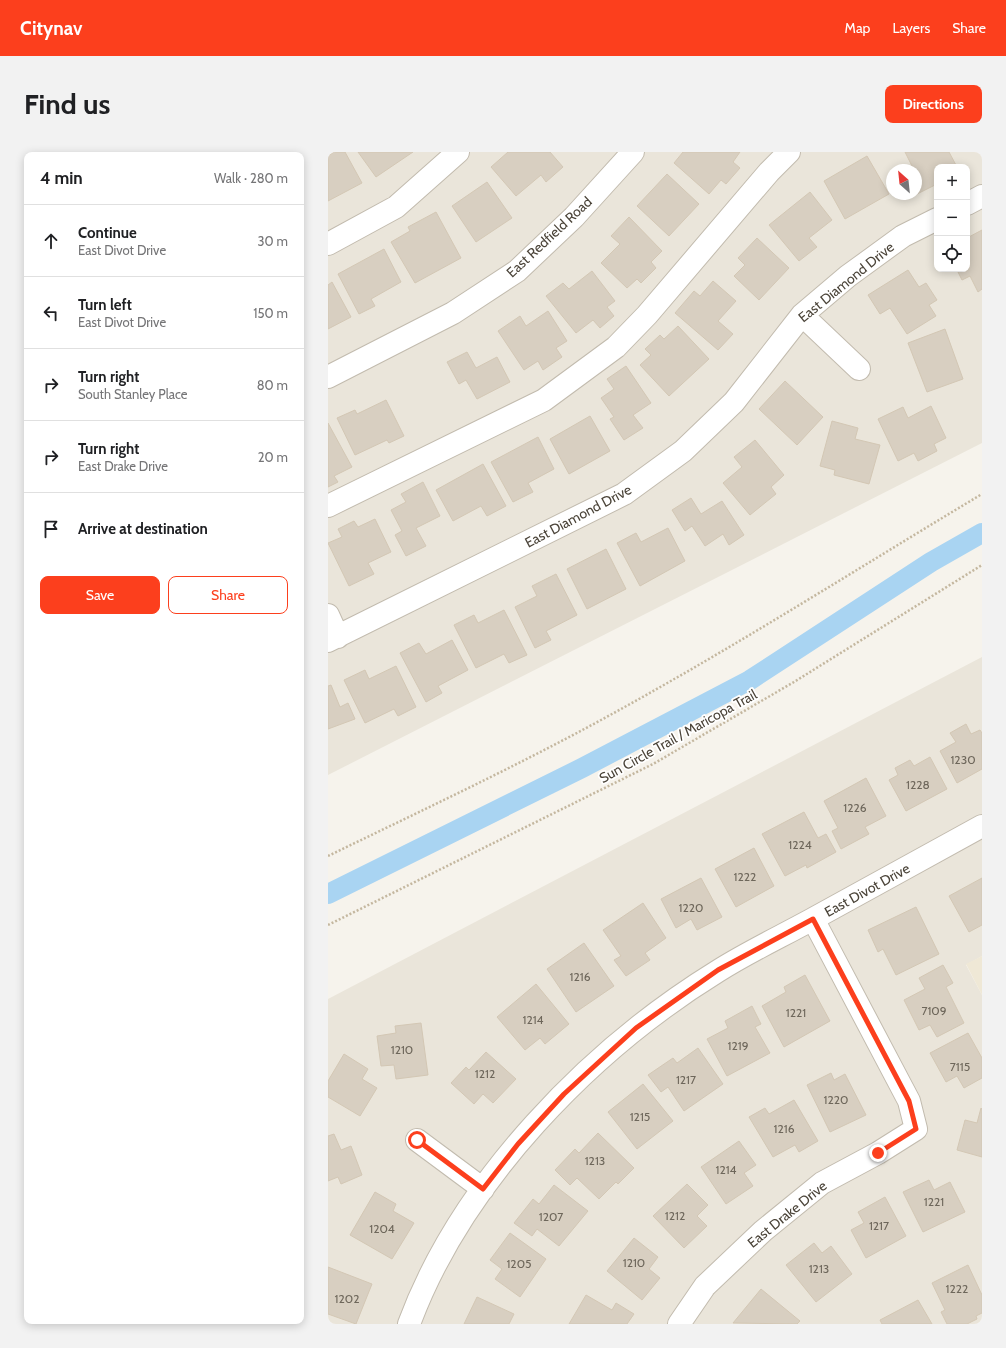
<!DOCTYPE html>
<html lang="en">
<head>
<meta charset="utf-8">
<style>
	:root { --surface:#fff; --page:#f2f2f2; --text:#202124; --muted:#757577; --line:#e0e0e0; --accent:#fc3f1d }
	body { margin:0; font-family:Cabin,sans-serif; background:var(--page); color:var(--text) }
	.controls { position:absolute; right:12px; top:12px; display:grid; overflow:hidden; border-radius:8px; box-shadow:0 2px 10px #0003 }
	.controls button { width:36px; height:36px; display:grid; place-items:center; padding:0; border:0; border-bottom:1px solid var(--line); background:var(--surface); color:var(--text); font:20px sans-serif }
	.compass { position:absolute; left:558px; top:12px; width:36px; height:36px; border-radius:50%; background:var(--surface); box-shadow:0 2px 10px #0003; rotate:333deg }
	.stop { position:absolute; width:12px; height:12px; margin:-9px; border:3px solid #fc3f1d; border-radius:50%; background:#fff }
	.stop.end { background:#fc3f1d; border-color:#fff; box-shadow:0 1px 4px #0008 }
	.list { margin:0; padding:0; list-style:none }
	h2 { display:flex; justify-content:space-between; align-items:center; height:52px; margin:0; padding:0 16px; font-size:17px }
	h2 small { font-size:13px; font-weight:400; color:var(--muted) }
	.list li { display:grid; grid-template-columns:26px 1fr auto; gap:12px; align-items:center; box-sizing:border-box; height:72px; padding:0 16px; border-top:1px solid var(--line) }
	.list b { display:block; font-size:15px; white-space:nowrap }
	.list p { margin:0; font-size:13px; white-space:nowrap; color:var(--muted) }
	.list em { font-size:13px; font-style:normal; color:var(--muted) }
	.actions { display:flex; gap:8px; padding:12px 16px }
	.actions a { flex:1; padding:9px 0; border:1px solid var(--accent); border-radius:8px; text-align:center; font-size:14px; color:var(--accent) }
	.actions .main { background:var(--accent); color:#fff }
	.icon { flex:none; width:22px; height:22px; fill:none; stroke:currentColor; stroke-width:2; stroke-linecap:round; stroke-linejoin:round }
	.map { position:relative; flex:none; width:654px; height:1172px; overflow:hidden; border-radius:8px }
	header { display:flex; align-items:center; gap:24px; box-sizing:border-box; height:56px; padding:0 20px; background:var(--accent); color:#fff }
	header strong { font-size:19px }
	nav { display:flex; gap:22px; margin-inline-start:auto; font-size:14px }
	.intro { display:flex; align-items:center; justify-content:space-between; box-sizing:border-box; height:96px; padding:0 24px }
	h1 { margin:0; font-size:28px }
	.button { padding:10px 18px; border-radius:8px; background:var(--accent); color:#fff; font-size:14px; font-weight:700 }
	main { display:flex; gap:24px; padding:0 24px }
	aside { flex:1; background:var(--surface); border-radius:8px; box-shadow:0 2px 10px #0003 }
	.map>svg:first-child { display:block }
	.residential { fill:#eae5da; fill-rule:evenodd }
	.education { fill:#efe8d6 }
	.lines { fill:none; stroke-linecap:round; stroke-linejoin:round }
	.canal { stroke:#a9d4f2; stroke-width:20 }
	.building { fill:#d8cfc1; stroke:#d3c7b4 }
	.minor-casing { stroke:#c2bbae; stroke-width:24 }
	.path { stroke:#c4b79f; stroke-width:2.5; stroke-dasharray:2 2; stroke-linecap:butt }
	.minor { stroke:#fff; stroke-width:22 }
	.route { stroke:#fc3f1d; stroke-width:5 }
	.labels { text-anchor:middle; stroke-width:3.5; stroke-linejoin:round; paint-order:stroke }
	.number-label { font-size:12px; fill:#6e675b }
	.street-label { font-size:14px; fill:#4b4439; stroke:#fff }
</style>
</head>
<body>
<header>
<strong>Citynav</strong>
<nav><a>Map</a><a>Layers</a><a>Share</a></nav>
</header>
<div class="intro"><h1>Find us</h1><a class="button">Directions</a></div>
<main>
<aside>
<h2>4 min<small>Walk · 280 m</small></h2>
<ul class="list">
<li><svg class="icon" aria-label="ahead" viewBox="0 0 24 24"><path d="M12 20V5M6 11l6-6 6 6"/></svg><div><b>Continue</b><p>East Divot Drive</p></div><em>30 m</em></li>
<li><svg class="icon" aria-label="left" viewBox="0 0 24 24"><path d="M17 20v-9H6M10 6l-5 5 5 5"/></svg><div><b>Turn left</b><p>East Divot Drive</p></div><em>150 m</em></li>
<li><svg class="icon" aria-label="right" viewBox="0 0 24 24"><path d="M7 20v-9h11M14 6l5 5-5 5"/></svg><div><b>Turn right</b><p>South Stanley Place</p></div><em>80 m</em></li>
<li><svg class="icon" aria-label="right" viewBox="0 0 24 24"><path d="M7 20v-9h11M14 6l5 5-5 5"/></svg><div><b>Turn right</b><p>East Drake Drive</p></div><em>20 m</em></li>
<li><svg class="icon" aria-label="arrive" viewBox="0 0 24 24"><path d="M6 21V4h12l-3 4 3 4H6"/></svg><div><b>Arrive at destination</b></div></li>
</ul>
<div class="actions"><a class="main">Save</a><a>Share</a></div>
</aside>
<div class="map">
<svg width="654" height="1172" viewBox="0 0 654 1172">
	<rect width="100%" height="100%" fill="#f6f3ec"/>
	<path class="residential" d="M0,0H654V291L0,623ZM609,15H639V117H609ZM564,18H588V42H564Z
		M654,505V804L638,813L654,843V1172H0V847Z"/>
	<path class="education" d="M654,804V843L638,812Z"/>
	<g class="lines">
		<path class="canal" d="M0,742L254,616L422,528L603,410L654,381"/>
	</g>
	<path class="building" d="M6,0H17L34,31L0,49V4Z
		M30,0H85L48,25Z
		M180,0H222L235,15L218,30L213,23L188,44L163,15Z
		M355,0H412L405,10L412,16L398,32L393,28L381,42L346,11Z
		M577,0H621L629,15H609V32L587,43L589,24L588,18H586Z
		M539,4L561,42L517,67L496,29Z
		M339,22L371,52L341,84L309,54Z
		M159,30L184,66L148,90L124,54Z
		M482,40L504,68L481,86L489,95L471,109L441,73Z
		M108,60L133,106L87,131L63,90L82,79L80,75Z
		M301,65L334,99L323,110L328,116L313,131L309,127L299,136L273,111L292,92L283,84Z
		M654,78V137L650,140L642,124L634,128L630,120L639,117V86Z
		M429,86L461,116L431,148L406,124L417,113L410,106Z
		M56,97L73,130L43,147L47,154L31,162L10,122Z
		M580,118L591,135L598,131L609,148L601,153L608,164L579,182L562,156L552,162L540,143Z
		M264,119L287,149L279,155L286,164L272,176L265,168L248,181L218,144L235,131L241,137Z
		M385,129L408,149L390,169L405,182L390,198L347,161L366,139L372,144Z
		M4,130L23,165L0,177V133Z
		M220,159L239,189L228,196L234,205L215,218L210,209L196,218L170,179L192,164L198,174Z
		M350,174L381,207L341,244L312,213L323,203L317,197L332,183L336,187Z
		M617,177L635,227L599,240L580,191Z
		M139,200L148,216L169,205L182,230L149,247L138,228L131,232L119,210Z
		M298,214L323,251L305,263L315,276L296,288L282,267L286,265L273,246L286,237L279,227Z
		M457,229L495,265L469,293L431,257Z
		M58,248L76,284L61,291L59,288L27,303L9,266L27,258L29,262Z
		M603,254L618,286L606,292L609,299L590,309L586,301L570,309L550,267L575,255L580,266Z
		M262,264L282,299L241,322L222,287Z
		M504,269L530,276L527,287L552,293L541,332L506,323L507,318L492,314Z
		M0,271L24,315L6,324L10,330L0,335Z
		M210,285L226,317L200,331L205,340L185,350L163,310Z
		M427,288L456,323L443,335L448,342L422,363L395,331L414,315L406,305Z
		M155,312L178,354L159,364L153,354L125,369L108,338Z
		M95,330L112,364L88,376L98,394L78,404L67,383L74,379L63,358L78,350L73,342Z
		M363,346L373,362L394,349L416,383L401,393L395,382L377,394L364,374L357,379L344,358Z
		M47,367L63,400L40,411L46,422L21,434L0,391L14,385L10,377L26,369L30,375Z
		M340,376L357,409L312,434L289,391L308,381L313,390Z
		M278,397L298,437L259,457L239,417Z
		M228,422L249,463L218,479L223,488L207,496L187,455L209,444L204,434Z
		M176,458L199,503L181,511L176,502L148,516L126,473L146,463L150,471Z
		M124,488L140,518L110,534L114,541L98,550L72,501L91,491L98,502Z
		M68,514L88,555L70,564L66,557L37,571L16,528L37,518L41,527Z
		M3,533L12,555L20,551L27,567L0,577V534Z
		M638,572L643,582L652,578L654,581V617L629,631L612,599L628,590L622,581Z
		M602,605L619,637L578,659L561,628L570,623L567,616L582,608L586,614Z
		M538,626L558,664L537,675L541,682L513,697L504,679L510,676L496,649Z
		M476,660L490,686L498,682L508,700L479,716L478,713L457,724L434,682Z
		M426,696L446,734L408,755L387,717Z
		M373,726L394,765L369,778L363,767L348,776L333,747Z
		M654,726V773L641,780L621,744Z
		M315,751L338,786L317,801L322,808L298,824L286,808L293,804L275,778Z
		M588,755L611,802L568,823L555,797L550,800L540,778Z
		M256,791L286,834L248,860L219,817Z
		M615,813L625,831L618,835L636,871L609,885L602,873L591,878L576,848L597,837L591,826Z
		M477,823L502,869L456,895L434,854L458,840L456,835Z
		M208,832L241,872L217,892L212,886L197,898L169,865Z
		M424,854L433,872L427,875L442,901L399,924L379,887L400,876L397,869Z
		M93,871L100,923L68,927L66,913L53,914L49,884L68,881L67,874Z
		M640,881L654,906V926L636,936L629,924L618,930L602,901Z
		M370,896L395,932L356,959L340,935L333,940L320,923L345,906L349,911Z
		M158,900L188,927L165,951L155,942L146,952L123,931L138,915L141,918Z
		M16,902L40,917L34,927L49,936L32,964L0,945V929Z
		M503,921L506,928L517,922L538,963L502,980L479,933Z
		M315,932L345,969L309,997L280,960Z
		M466,948L490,989L471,1000L467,993L445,1005L421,965L437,956L441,962Z
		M653,956L654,957V1005L629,998L637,968L649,971Z
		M270,981L306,1016L290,1032L288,1030L271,1047L249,1026L242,1033L227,1018L247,997L251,1001Z
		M6,982L13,998L23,994L34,1023L13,1032L10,1025L0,1029V984Z
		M411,989L428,1013L416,1021L425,1034L398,1052L373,1015Z
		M601,1028L606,1038L622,1030L637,1060L595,1080L575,1040Z
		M359,1032L380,1053L369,1064L379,1074L356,1096L325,1064Z
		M226,1033L260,1059L231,1094L209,1077L204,1084L186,1071L205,1047L211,1052Z
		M47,1040L68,1052L65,1059L86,1071L64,1107L22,1083Z
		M557,1045L578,1084L538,1106L523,1078L536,1071L530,1060Z
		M182,1081L218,1107L192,1145L167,1127L174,1117L162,1108Z
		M306,1086L330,1105L321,1117L332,1126L314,1148L279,1119Z
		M486,1091L494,1101L503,1094L524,1122L488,1150L458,1113Z
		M640,1113L654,1143V1161L648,1164L649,1167L639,1172H619L613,1160L617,1158L604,1131Z
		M0,1115L44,1132L28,1172L0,1162Z
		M433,1137L472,1169L469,1172L405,1171Z
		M258,1143L284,1158L288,1151L306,1162L299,1172H241Z
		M149,1145L186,1162L181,1172H136Z
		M590,1148L604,1172H554L552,1168Z"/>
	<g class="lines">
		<defs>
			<path id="minor" d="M639,52L654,44
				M0,92L68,55L130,0
				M474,163L531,217
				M0,225L125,161L189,119L246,65L305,0
				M0,354L216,248L288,195L319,163L441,20L461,0
				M0,463L10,485
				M0,489L296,342L355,299L406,250L474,163L520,124L575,84L609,67
				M89,988L155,1037
				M81,1172C134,1029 262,898 390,819C420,800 452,785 483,768C540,737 597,705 654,674
				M351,1172L377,1134L435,1079L494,1031L550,1001L588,977L581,949L485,767"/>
		</defs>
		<use href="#minor" class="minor-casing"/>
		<path class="path" d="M0,704C101,655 204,607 302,552C421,486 537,412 654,342
			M0,773L325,612L466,530L654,413"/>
		<use href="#minor" class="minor"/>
	</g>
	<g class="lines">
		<path class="route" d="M89,988L155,1037L190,992L236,942L308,876L390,818L485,767L581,949L588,977L550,1001"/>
	</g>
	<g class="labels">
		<g class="number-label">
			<text x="635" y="612">1230</text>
			<text x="590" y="637">1228</text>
			<text x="527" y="660">1226</text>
			<text x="472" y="697">1224</text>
			<text x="417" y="729">1222</text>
			<text x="363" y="760">1220</text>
			<text x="252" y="829">1216</text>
			<text x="606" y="863">7109</text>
			<text x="468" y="865">1221</text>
			<text x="205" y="872">1214</text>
			<text x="410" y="898">1219</text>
			<text x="74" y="902">1210</text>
			<text x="632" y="919">7115</text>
			<text x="157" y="926">1212</text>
			<text x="358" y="932">1217</text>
			<text x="508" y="952">1220</text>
			<text x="312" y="969">1215</text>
			<text x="456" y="981">1216</text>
			<text x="267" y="1013">1213</text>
			<text x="398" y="1022">1214</text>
			<text x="606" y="1054">1221</text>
			<text x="347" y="1068">1212</text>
			<text x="223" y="1069">1207</text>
			<text x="551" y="1078">1217</text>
			<text x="54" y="1081">1204</text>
			<text x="306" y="1115">1210</text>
			<text x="191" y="1116">1205</text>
			<text x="491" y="1121">1213</text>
			<text x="629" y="1141">1222</text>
			<text x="19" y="1151">1202</text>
		</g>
		<g class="street-label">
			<text transform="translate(221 85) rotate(-43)" y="5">East Redfield Road</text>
			<text transform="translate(518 130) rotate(-39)" y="5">East Diamond Drive</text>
			<text transform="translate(250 364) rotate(-28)" y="5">East Diamond Drive</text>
			<text transform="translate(350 584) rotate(-29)" y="5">Sun Circle Trail / Maricopa Trail</text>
			<text transform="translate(539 738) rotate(-29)" y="5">East Divot Drive</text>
			<text transform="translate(459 1062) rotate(-39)" y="5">East Drake Drive</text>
		</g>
	</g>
</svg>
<div class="controls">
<button>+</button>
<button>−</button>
<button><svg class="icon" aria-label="locate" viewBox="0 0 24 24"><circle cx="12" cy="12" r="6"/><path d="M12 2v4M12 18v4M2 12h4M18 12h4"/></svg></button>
</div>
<svg class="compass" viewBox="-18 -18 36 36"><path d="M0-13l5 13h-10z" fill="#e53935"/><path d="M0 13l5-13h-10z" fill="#757577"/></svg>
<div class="stop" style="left:89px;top:988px"></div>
<div class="stop end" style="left:550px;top:1001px"></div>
</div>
</main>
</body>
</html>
